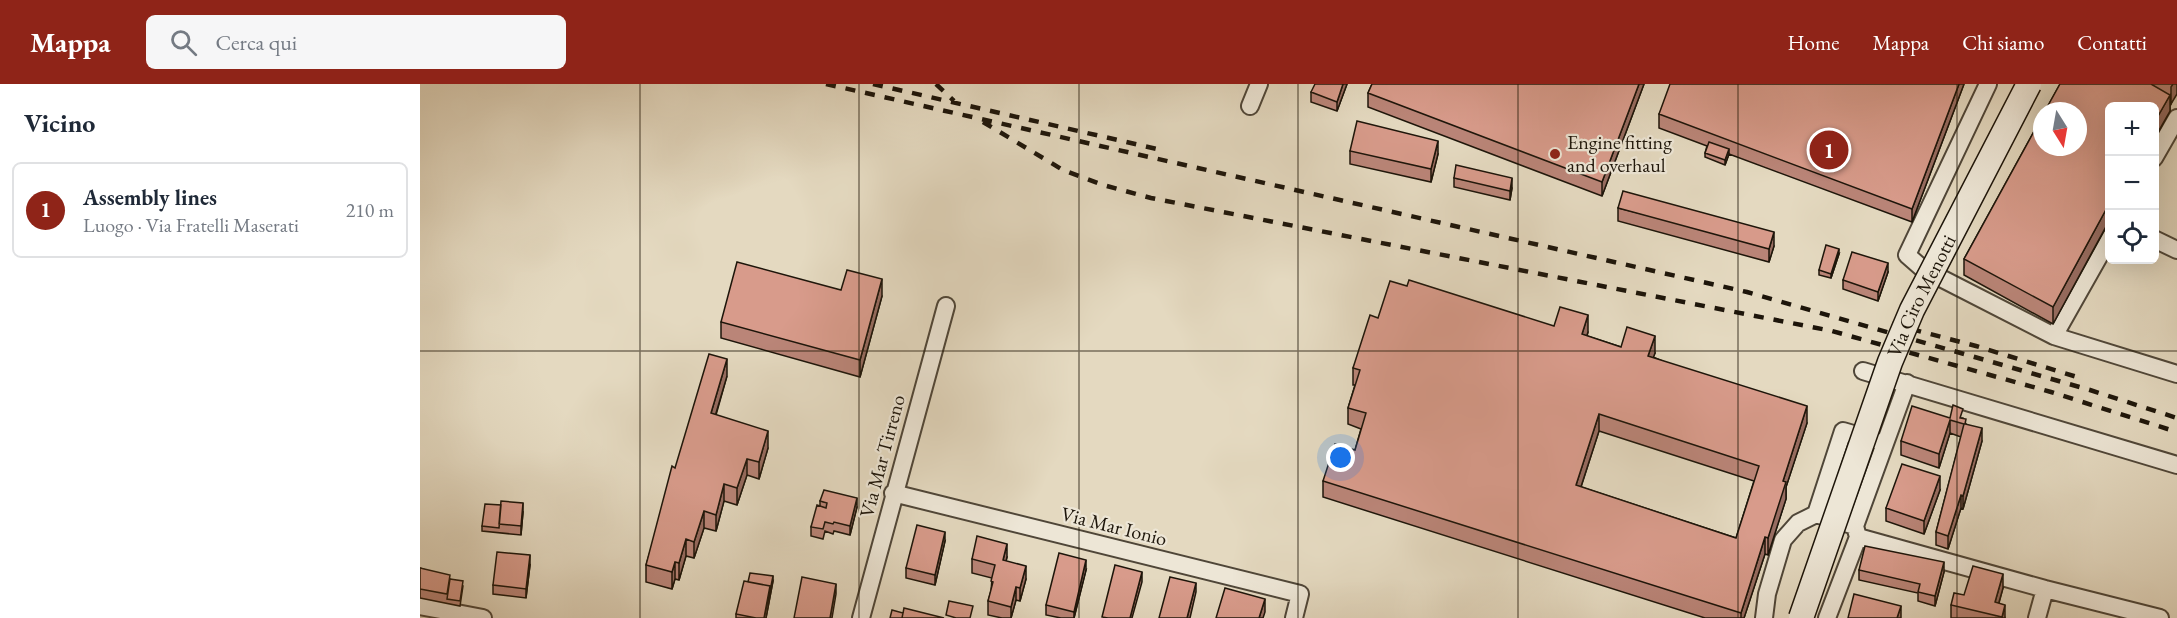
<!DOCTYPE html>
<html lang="it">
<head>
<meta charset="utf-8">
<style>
	:root { --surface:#fff; --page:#f6f6f7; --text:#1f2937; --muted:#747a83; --line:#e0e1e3; --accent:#8f2418 }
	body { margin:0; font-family:"EB Garamond",serif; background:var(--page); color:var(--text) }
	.controls { position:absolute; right:18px; top:18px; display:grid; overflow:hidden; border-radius:9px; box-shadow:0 6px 24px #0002 }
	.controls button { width:54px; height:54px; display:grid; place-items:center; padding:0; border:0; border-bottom:2px solid var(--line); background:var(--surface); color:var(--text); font:30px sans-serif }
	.compass { position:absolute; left:1613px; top:18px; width:54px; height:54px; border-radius:50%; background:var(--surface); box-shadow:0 6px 24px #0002; rotate:169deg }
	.you { position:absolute; left:921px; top:374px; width:21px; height:21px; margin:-15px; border:4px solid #fff; border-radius:50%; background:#1a73e8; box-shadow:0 0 0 9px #1a73e833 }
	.badge { display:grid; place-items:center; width:39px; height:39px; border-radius:50%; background:var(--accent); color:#fff; font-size:20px; font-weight:700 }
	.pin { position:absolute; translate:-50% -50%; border:3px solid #fff; box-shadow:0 2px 6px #0006 }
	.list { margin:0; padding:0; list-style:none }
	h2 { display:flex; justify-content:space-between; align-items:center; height:78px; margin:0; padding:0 24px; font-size:26px }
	h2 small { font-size:20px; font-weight:400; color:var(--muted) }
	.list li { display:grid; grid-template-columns:39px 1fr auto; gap:18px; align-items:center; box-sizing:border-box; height:96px; margin:0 12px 12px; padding:0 12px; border:2px solid var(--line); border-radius:9px }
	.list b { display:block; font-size:22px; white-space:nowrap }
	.list p { margin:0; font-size:20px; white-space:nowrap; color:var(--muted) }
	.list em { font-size:20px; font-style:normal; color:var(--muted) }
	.icon { flex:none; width:33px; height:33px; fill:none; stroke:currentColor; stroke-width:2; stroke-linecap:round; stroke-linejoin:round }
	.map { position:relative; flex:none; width:1757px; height:534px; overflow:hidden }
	header { display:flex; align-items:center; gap:36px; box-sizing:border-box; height:84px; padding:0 30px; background:var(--accent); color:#fff }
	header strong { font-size:28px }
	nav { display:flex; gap:33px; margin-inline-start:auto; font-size:21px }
	.search { width:420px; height:54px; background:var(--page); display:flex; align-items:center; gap:15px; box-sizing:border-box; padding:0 21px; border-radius:9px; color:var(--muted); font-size:22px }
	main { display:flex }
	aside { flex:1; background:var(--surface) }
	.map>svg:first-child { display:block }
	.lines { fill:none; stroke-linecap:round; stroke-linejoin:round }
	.street-casing { stroke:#4f4638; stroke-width:20 }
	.street { stroke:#ede6d6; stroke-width:16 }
	.rail { stroke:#1d150a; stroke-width:4.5; stroke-dasharray:10 10; stroke-linecap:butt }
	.secondary-bridge-casing { stroke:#1d150a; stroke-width:27; stroke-linecap:butt }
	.secondary-bridge { stroke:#ede6d6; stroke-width:24 }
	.wall { fill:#ba8578; stroke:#1d150a; stroke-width:1.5; fill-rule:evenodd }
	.shaded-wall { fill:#976c61; stroke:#1d150a; stroke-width:1.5 }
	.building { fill:#d89b8b; stroke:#1d150a; stroke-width:1.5; fill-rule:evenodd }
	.grid { fill:none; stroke:#1d150a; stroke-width:1.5; stroke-opacity:0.55 }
	.poi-dot { fill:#8f2418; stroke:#ede6d6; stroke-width:2 }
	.labels { text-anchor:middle; stroke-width:4.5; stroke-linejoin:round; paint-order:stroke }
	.poi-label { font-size:20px; fill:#1d150a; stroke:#ede6d6; text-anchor:start }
	.street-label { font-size:20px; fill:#1d150a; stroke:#ede6d6 }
</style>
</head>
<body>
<header>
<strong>Mappa</strong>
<div class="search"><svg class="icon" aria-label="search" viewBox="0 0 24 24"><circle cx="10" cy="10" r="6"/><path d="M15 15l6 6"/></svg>Cerca qui</div>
<nav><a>Home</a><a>Mappa</a><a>Chi siamo</a><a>Contatti</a></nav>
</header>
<main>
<aside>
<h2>Vicino<small></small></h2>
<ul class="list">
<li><span class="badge">1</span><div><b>Assembly lines</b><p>Luogo · Via Fratelli Maserati</p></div><em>210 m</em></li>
</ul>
</aside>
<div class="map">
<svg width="1757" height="534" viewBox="0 0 1757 534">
	<rect width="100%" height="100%" fill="#e4d9c0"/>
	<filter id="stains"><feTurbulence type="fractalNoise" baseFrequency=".00333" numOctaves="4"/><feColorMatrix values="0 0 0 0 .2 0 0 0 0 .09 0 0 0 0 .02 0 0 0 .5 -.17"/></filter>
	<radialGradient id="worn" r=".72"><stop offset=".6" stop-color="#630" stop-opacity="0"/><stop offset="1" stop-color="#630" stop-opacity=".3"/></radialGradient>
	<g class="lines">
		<defs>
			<path id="street" d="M1568,0L1487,171L1503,185L1634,252L1757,290
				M830,22L839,0
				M1734,74L1757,34
				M1734,155L1757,166
				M1634,252L1690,153
				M1443,287L1757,381
				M473,409L880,510L874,534
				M1396,430L1423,347L1454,356
				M1435,442L1487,299
				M1438,453L1625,505L1740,534
				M0,522L63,534
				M441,534L526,222
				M1344,534L1347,510L1363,456L1378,439L1396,430L1435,442
				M1407,534L1438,453L1435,442
				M1617,534L1625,505"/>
		</defs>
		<use href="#street" class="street-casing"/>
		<use href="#street" class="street"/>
		<path class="rail" d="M406,0L1327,208L1670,306L1757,334
			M453,0L737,65
			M516,0L534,17
			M563,38L643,86L683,101L731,114L1412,247L1631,308L1757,348
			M1472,240L1556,262L1657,293"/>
		<defs>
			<g id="secondary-bridge">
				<path id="s1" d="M1381,534L1470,278L1492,226L1609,0"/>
			</g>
		</defs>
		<use href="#secondary-bridge" class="secondary-bridge-casing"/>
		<use href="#secondary-bridge" class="secondary-bridge"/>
	</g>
	<path class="wall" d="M927,0L917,27L891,18V8Z
		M952,0H1224L1182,112L948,23V9Z
		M1544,0L1492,138L1309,70L1305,81L1285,73V69L1287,62L1239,44V30Z
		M1640,0H1757L1751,20L1750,19V27L1633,240L1544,191V175Z
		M930,67L1018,70L1011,98L930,80Z
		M1034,94L1092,104L1090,116L1034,103Z
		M1198,124L1354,162L1349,178L1198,137Z
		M1419,170L1411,194L1399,191V186Z
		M1468,188L1458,217L1423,205V196Z
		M421,206L462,212L440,293L301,254V238Z
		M958,234L1134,242L1168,248L1167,252L1201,263L1235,269L1233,273L1387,339L1366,403V415L1348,471L1345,470L1324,534H1285L903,413V397L935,366L941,345L928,340V324L935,301H933V284ZM1179,347L1334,397L1316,454L1161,403Z
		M307,292L296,331L348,364L339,395L327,391L317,421L304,417L296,447L284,444L274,474L266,472L259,496L255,495L252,505L226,498V481L255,384Z
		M1530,334H1543L1546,340L1562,357L1543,425L1541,424L1528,465L1516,461V448L1541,353L1530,349L1519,384L1481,371V357Z
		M1520,406L1504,450L1466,437V424Z
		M400,417L437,423L430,451L414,447L413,450L405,447L403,455L391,452V443L400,422Z
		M103,428L101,451L62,447V442Z
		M525,457L515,501L486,494V484Z
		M587,473L586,477L606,495L600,517L596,516L591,534H582L568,531V517L571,507L572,494L552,489V475Z
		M110,481L106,514L73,510V501Z
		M0,484L30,495L43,502L40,522L0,514Z
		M666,486L654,534H641L626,531V521Z
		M1439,486L1524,488L1515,522L1498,517V509L1439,496Z
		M353,497L346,534H316V530Z
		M1583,504L1579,519L1585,534H1531V521L1544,511Z"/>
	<path class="shaded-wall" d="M923,0H927L917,27V18Z
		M1219,0H1224L1182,112V98Z
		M1539,0H1544L1492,138V125Z
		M1753,0H1757V10L1751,20V3Z
		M1750,11V27L1734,55V39Z
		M1018,57V70L1011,98V85Z
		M1309,65V70L1305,81V76Z
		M1092,94V104L1090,116V107Z
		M1689,120V137L1633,240V223Z
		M1354,148V162L1349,178V165Z
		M1419,165V170L1411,194V190Z
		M1468,179V188L1458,217V208Z
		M462,195V212L440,293V276Z
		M1168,231V248L1162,267V250Z
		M1235,252V269L1228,289V272Z
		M307,275V292L291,346V329Z
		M1387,322V339L1366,403V415L1348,471V454L1363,397Z
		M1179,330V347L1156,418V401Z
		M1530,336V349L1519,384V370Z
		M1562,344V357L1543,425V412Z
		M348,347V364L339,395V378Z
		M327,375V391L317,421V404Z
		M1520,392V406L1504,450V437Z
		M304,400V417L296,447V431Z
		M1541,411V424L1528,465V452Z
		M437,414V423L430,451V442Z
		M103,419V428L101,451V442Z
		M284,427V444L274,474V458Z
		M525,448V457L515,501V491Z
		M1345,453V470L1324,534H1321V529Z
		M266,455V472L259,496V479Z
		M587,460V473L583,490V476Z
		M110,471V481L106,514V505Z
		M666,476V486L654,534V528Z
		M255,478V495L252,505V488Z
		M1524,478V488L1515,522V512Z
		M606,482V495L600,517V504Z
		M722,488V498L712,534H710Z
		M1583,490V504L1575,532V518Z
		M353,492V497L346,534H344Z
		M776,499V508L770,534H767Z
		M416,500V510L412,534H410Z
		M596,503V516L591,534V523Z
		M845,515V528L843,534H839Z
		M1585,521V534H1582Z
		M1481,522V534H1477Z"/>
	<path class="building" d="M895,0H923L917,18L891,8Z
		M952,0H1219L1182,98L948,9Z
		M1250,0H1539L1492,125L1239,30Z
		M1640,0H1731L1750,11L1734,39V22H1689V120L1633,223L1544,175L1622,33V63H1658V27H1625Z
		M937,37L1018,57L1011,85L930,67Z
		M1289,58L1309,65L1305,76L1285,69Z
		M1036,81L1092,94L1090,107L1034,94Z
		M1203,107L1354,148L1349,165L1198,124Z
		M1406,161L1419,165L1411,190L1399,186Z
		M1432,168L1468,179L1458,208L1423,196Z
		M317,178L421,206L427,186L462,195L440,276L301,238Z
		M989,196L1134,242L1140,223L1168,231L1162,250L1201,263L1207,243L1235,252L1228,272L1387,322L1363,397L1366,398L1348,454L1345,453L1321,529L903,397L915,360L935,366L946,329L928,324L940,286L933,284L950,231L958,234L970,197L987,202ZM1179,330L1339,382L1316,454L1156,401Z
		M289,270L307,275L291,329L348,347L339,378L327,375L317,404L304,400L296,431L284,427L274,458L266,455L259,479L255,478L252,488L226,481L252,382L255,384Z
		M1533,321L1543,325L1540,334L1546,335L1545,340L1562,344L1543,412L1541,411L1528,452L1516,448L1544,340L1530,336L1519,370L1481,357L1492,322L1530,334Z
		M1482,380L1520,392L1504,437L1466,424Z
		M404,406L437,414L430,442L414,438L413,440L405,438L403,445L391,443L397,421L406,424L407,419L400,417Z
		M81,417L103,419L101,442L79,440Z
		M65,420L81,421L79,444L62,442Z
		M497,441L525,448L515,491L486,484Z
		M557,452L587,460L583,476L606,482L600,504L596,503L591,523L568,517L573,498L571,497L575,481L552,475Z
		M1445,462L1524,478L1515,512L1498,508L1500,500L1439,486Z
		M77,468L110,471L106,505L73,501Z
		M639,469L666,476L654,528L626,521Z
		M695,481L722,488L710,534H688L682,533Z
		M1553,482L1583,490L1575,518L1585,521L1582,533L1531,521L1534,509L1544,511Z
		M0,484L30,491L27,510L0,505Z
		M330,489L353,492L350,507V502L328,498Z
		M382,493L416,500L410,534H374Z
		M750,493L776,499L767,534H739Z
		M30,495L43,497L40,517L27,515Z
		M324,497L350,502L344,534H336L316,530Z
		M805,504L845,515L839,534H796Z
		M1434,510L1481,522L1477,534H1428Z
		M529,517L553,522L550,534H536L526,531Z
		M484,524L524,534H482Z
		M472,526L483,529L482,534H470Z"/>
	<path class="grid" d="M220,0V534M439,0V534M659,0V534M878,0V534M1098,0V534M1318,0V534M1537,0V534M0,267H1757"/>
	<circle class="poi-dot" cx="1135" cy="70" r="6"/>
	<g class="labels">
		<g class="poi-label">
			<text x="1147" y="65">Engine fitting<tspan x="1147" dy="23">and overhaul</tspan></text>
		</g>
		<g class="street-label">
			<text dy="7" stroke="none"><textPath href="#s1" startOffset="344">Via Ciro Menotti</textPath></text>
			<text transform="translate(462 372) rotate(-75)" y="7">Via Mar Tirreno</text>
			<text transform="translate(694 442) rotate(14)" y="7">Via Mar Ionio</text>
		</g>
	</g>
	<rect width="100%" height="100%" filter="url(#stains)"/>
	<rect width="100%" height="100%" fill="url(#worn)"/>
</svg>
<div class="controls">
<button>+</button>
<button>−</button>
<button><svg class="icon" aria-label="locate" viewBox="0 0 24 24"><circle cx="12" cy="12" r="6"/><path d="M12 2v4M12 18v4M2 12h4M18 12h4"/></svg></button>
</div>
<svg class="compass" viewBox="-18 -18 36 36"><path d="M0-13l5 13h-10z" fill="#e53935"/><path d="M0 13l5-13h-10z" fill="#747a83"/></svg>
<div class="you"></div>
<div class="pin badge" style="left:1409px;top:66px">1</div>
</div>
</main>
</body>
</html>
